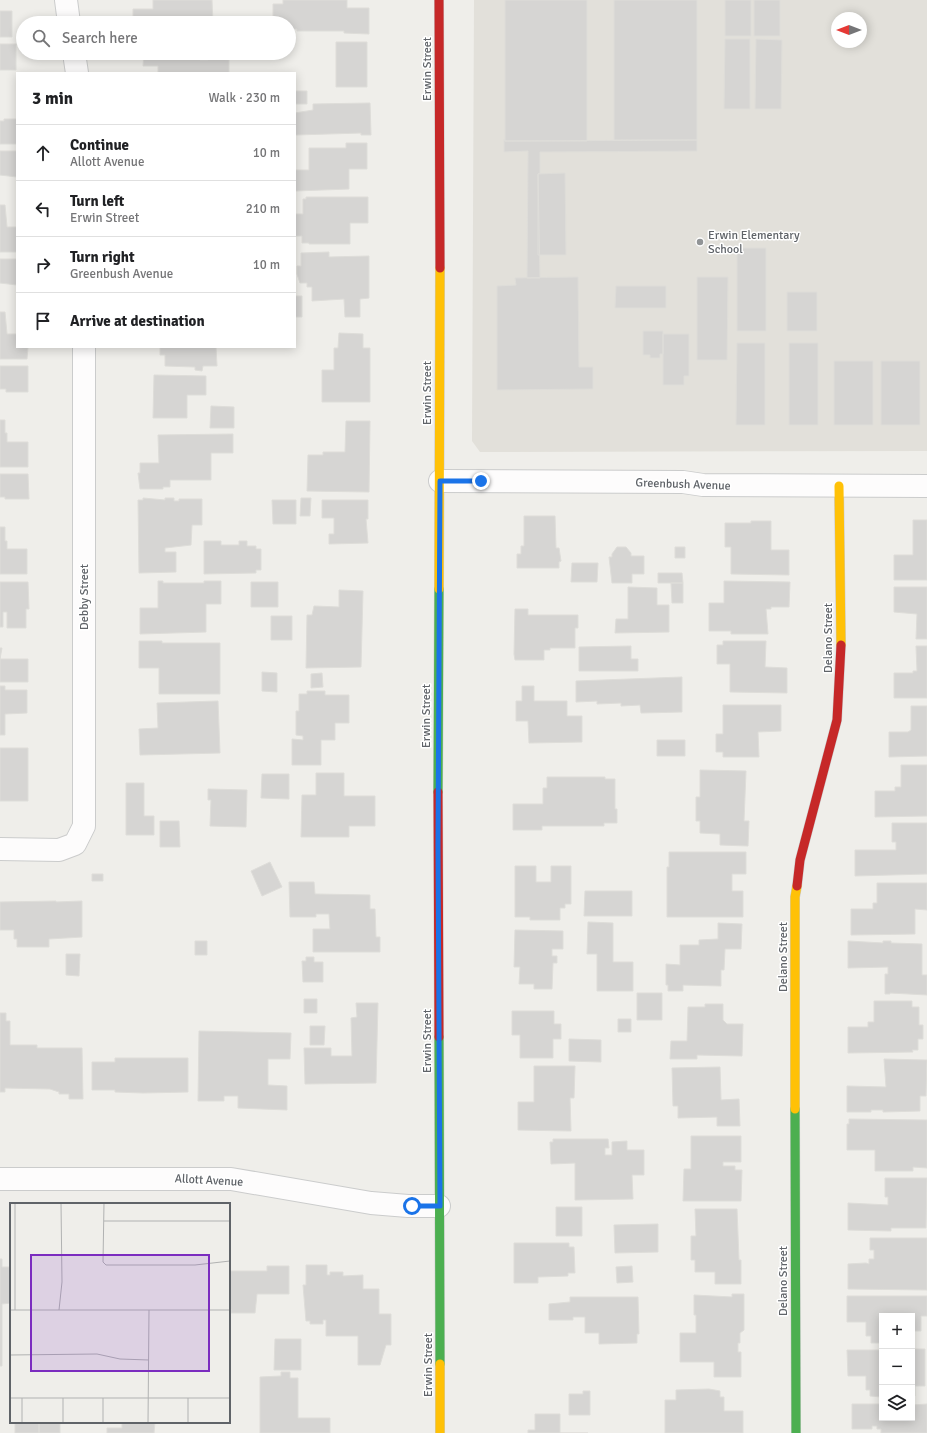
<!DOCTYPE html>
<html lang="en">
<head>
<meta charset="utf-8">
<style>
	:root { --surface:#fff; --page:#f2f2f2; --text:#202124; --muted:#757577; --line:#e0e0e0 }
	body { margin:0; font-family:Signika,sans-serif; background:var(--page); color:var(--text) }
	.controls { position:absolute; right:12px; bottom:12px; display:grid; overflow:hidden; border-radius:0px; box-shadow:0 2px 10px #0003 }
	.controls button { width:36px; height:36px; display:grid; place-items:center; padding:0; border:0; border-bottom:1px solid var(--line); background:var(--surface); color:var(--text); font:20px sans-serif }
	.compass { position:absolute; left:831px; top:12px; width:36px; height:36px; border-radius:50%; background:var(--surface); box-shadow:0 2px 10px #0003; rotate:270deg }
	.stop { position:absolute; width:12px; height:12px; margin:-9px; border:3px solid #1a73e8; border-radius:50%; background:#fff }
	.stop.end { background:#1a73e8; border-color:#fff; box-shadow:0 1px 4px #0008 }
	.list { margin:0; padding:0; list-style:none }
	h2 { display:flex; justify-content:space-between; align-items:center; height:52px; margin:0; padding:0 16px; font-size:17px }
	h2 small { font-size:13px; font-weight:400; color:var(--muted) }
	.list li { display:grid; grid-template-columns:26px 1fr auto; gap:12px; align-items:center; box-sizing:border-box; height:56px; padding:0 16px; border-top:1px solid var(--line) }
	.list b { display:block; font-size:15px; white-space:nowrap }
	.list p { margin:0; font-size:13px; white-space:nowrap; color:var(--muted) }
	.list em { font-size:13px; font-style:normal; color:var(--muted) }
	.icon { flex:none; width:22px; height:22px; fill:none; stroke:currentColor; stroke-width:2; stroke-linecap:round; stroke-linejoin:round }
	.map { position:relative; flex:none; width:927px; height:1433px; overflow:hidden }
	.search { position:absolute; background:var(--surface); box-shadow:0 2px 10px #0003; left:16px; top:16px; width:280px; height:44px; display:flex; align-items:center; gap:10px; box-sizing:border-box; padding:0 14px; border-radius:22px; color:var(--muted); font-size:15px }
	.panel { position:absolute; background:var(--surface); box-shadow:0 2px 10px #0003; left:16px; top:72px; width:280px; height:276px; border-radius:0px }
	.map>svg:first-child { display:block }
	.education { fill:#e2e0da; fill-rule:evenodd }
	.building { fill:#d6d5d3; stroke:#deddd9 }
	.lines { fill:none; stroke-linecap:round; stroke-linejoin:round }
	.street-casing { stroke:#cbcccc; stroke-width:24 }
	.fast-casing { stroke:#cacacb; stroke-width:10 }
	.slow-casing { stroke:#cacacb; stroke-width:10 }
	.jam-casing { stroke:#cacacb; stroke-width:10 }
	.street { stroke:#fdfcfc; stroke-width:22 }
	.fast { stroke:#4caf50; stroke-width:9 }
	.slow { stroke:#ffc107; stroke-width:9 }
	.jam { stroke:#c62828; stroke-width:9 }
	.route { stroke:#1a73e8; stroke-width:5 }
	.poi-dot { fill:#919496; stroke:#fff; stroke-width:1.5 }
	.labels { text-anchor:middle; stroke-width:3; stroke-linejoin:round; paint-order:stroke }
	.street-label { font-size:12px; fill:#5f6368; stroke:#fff }
	.poi-label { font-size:12px; fill:#5f6368; stroke:#fff; text-anchor:start }
	.inset-road { fill:none; stroke:#b1b2b2; stroke-width:1 }
	.view { fill:#7b2cbf; fill-opacity:0.15; stroke:#7b2cbf; stroke-width:2 }
	.inset-edge { fill:none; stroke:#5f6368; stroke-width:2 }
</style>
</head>
<body>
<div class="map">
<svg width="927" height="1433" viewBox="0 0 927 1433">
	<rect width="100%" height="100%" fill="#efeeea"/>
	<path class="education" d="M474,0H927V451L480,452L472,441ZM837,18H861V42H837Z"/>
	<path class="building" d="M153,0H212L213,23H133V9H153Z
		M283,0H347V8H369V34L344,33V31H297V29H289V23H273V4H283Z
		M505,0H587V141H505Z
		M614,0H697V140H614Z
		M725,0H751V36H725Z
		M754,0H780V36H754Z
		M0,11H12V37H0Z
		M725,39H750V109H724Z
		M756,39L782,40L781,109H755Z
		M336,42H367V87H336Z
		M0,44H16V70H0Z
		M144,53H200V60H208V57H218V59L229,60V73H158V66H143Z
		M295,91H307V104H295Z
		M370,103L371,135H361V133L295,135V113L313,110V104Z
		M4,119H17V144H0V121H4Z
		M504,139L505,141L697,140V151L540,152V173L538,174L540,278H527L528,151L504,152Z
		M346,143H367V169H349V189L295,191V170H309V148H346Z
		M0,151H17V177L0,175Z
		M565,173L566,255H538V174Z
		M306,197H368V223H350V244H309V243H302V236H295V214H303V199H306Z
		M0,205H5L7,227H17V252H0Z
		M737,248H766V331H737Z
		M329,252V257L369,256V298L360,299V317H345L344,299L312,301V287H307V283H300L297,274V266H301V253Z
		M0,259H17V285L0,283Z
		M578,277L579,367H593V389L497,390V286L516,285L515,278Z
		M697,277H728L727,360H697Z
		M616,286H666V308H615Z
		M787,292H817V331H787Z
		M295,296H302V317H295Z
		M0,312H5L7,334H17V347H28L27,359H0Z
		M643,331H663V354H660V358H650V355H643Z
		M339,333L363,334V348H370V402H322V370H334V348H338Z
		M663,334H689V376H684V385H663Z
		M737,343H765V425H736Z
		M789,343H818V425H789Z
		M160,347H216L217,366H203L202,371L195,370V367L165,366V355H160Z
		M834,361H873V425H834Z
		M881,361H920V425H881Z
		M0,366H28V392H6V389H0Z
		M154,375L206,376V395H187V418H153Z
		M211,406L234,407V428H210Z
		M0,420H5V433H7V442H28V467H0Z
		M346,421H370L369,492L307,491L308,455H323V452H345Z
		M233,434V453H211V480H170V487H163V489H140L138,473H140V463H159L158,435Z
		M0,474H28L29,499H5V497H0Z
		M143,498L165,500V498H174V501H179V499H202V525H192L191,545L165,548V552H176V572L139,573L138,500H143Z
		M301,498H311L310,516H300Z
		M272,500H296V524H273Z
		M322,500H368V519H366L368,543L329,544V534H334V518H322Z
		M524,516H555L556,548H559L561,561L559,562V568H517V554H521V546H524Z
		M913,520H927V580H894V555H913Z
		M751,521H771V550H789V575L731,574V547H725V523H751Z
		M0,527H5V541H7V549H27V574H0Z
		M204,541H221V545H239V541H247V546H256V549H261V570H256V573L204,574Z
		M617,547H626L631,553V556H644V574H632V583H612L609,557H612V554Z
		M675,547H685V558H675Z
		M572,563H598L597,582H571Z
		M658,573H682L683,583H658Z
		M158,581H163V583H204V581H221V604H206V632L140,634V608H158Z
		M724,581L790,582L789,607H771V609H766L768,634H731V631H709V603H724Z
		M0,582H28L29,609H26V628H7V612H3V627H0Z
		M251,582H278V607H251Z
		M671,583H683V603H672Z
		M628,587L657,588V605H669V632L615,633L616,619H628Z
		M894,587H927V639H916L917,614L894,612Z
		M339,590L363,591L361,667L306,668L307,615H312L314,606L339,607Z
		M515,609H528V615H578V628H575V648H550V650H544V660H515L514,654Z
		M271,616H292V640H271Z
		M139,641H162V643H220V694H159V668H139Z
		M723,641H766L765,667L787,668V693L730,692V664H717V645H723Z
		M631,646V659H638V671H579V647Z
		M916,646H927V698H894V673H913V671H917Z
		M0,648H2L0,659H28V682H0Z
		M262,672L277,673V692L262,691Z
		M322,673L323,687L311,688V674Z
		M682,677V712L641,713L640,705L621,706V703L597,704V701L576,702V681Z
		M0,686H5V690H27V713L5,714V735H0Z
		M522,686H534V701H567V716H582V742L529,743L528,721H516V701H522Z
		M307,691H325V695H349V723H335V740H321V765H292V739L303,740V736L296,735V711H299V694H307Z
		M218,701L220,753L140,755L139,729L158,728L157,703Z
		M723,705H781V731L758,732L759,757H723V752H716V734H723Z
		M911,706H927V756L889,757V732H908L911,730Z
		M657,740H685V756H657Z
		M0,748H28V801H0Z
		M901,765H927V816L875,817V791H895V787H901Z
		M700,770L746,771L744,821H749L748,846L720,845V834L700,833V821H696V797H700Z
		M316,773H344V796H375V826H349V837H301L302,795H316Z
		M262,774H289V799L261,798Z
		M547,777H605V779H615V809H617V823H604V826H542V830H513V804H543V788H547Z
		M126,783H144V816H154V835H126Z
		M208,789L247,790L246,827L210,826L211,800H208Z
		M160,821H179L180,847H160Z
		M892,823H927V874L855,876V850H896V842H892Z
		M669,852H746V874H732V891H743V917H667V867H669Z
		M270,862L282,887L262,896L251,871Z
		M515,866H536V882H551V866H571V904H565V908H560V920H530V917H515Z
		M92,874H103V881H92Z
		M289,882H314L315,894L370,895V909H375L376,937H380V952H313V929H330L329,914H316V917H290Z
		M877,883H927V910L915,909V934L851,935V909H873V903H877Z
		M585,891H632V916H584Z
		M56,901V902L82,901V937L49,939V947H17V939H14V930H0V902Z
		M588,922L613,923V962H633V991H597V954H587Z
		M718,923L742,924L741,949H725L724,970H721V986L683,985V991H668V985H666V964L680,965V945H699V940L718,939Z
		M515,930L563,931V949H552V956H557V963H553L552,989H534V984H519L520,967H514Z
		M195,941H207V955H195Z
		M848,941L883,943V941H891V943L922,944V975H927V995L890,993V994H885V974H888V967L848,968Z
		M66,954H80L79,976L66,975Z
		M306,957H314V962H323V982H303L302,961H306Z
		M637,993H662V1020H637Z
		M304,999H317V1013H304Z
		M874,1001H912V1007H919V1025H923V1039H918V1050H912L913,1052L848,1053V1027H868V1022H874Z
		M356,1003H378L376,1083L305,1084L304,1048H331V1056H352L351,1018L357,1017Z
		M705,1004H723V1020L727,1024H743L742,1056L697,1055V1059H670L671,1041H687L688,1007H705Z
		M512,1011H554V1024H561V1039H553V1058H520V1035H512Z
		M0,1013H6V1021H10V1045H37V1048H82L83,1099H69V1094H59V1092L50,1089L5,1088V1092H0Z
		M618,1019H631V1032H618Z
		M310,1026H325L324,1045H310Z
		M199,1031L291,1033L290,1059H268V1085L287,1086V1110L238,1108V1096H224V1101H198Z
		M569,1039L601,1040V1062L569,1061Z
		M115,1058H188V1092L143,1093L115,1092V1090H92V1062H115Z
		M884,1059L927,1060L926,1096H920V1111L883,1112V1110H871V1112H847V1086L886,1087Z
		M534,1066H575L574,1098H570L571,1131L518,1130V1102H534Z
		M720,1067L721,1100L739,1099L740,1126H717V1117L678,1118V1106H673L672,1068Z
		M849,1119L927,1120V1168L913,1167V1171H875V1150H847V1124H849Z
		M691,1136H741V1162H723V1166H735V1170H742L741,1201H683L684,1169H691Z
		M553,1139H608L609,1148H605V1155H612V1142L627,1141V1150H644V1175H632L633,1199L575,1200V1163L551,1164L550,1142H553Z
		M885,1178H927L926,1228H891V1231L848,1230V1203L888,1205V1197H885Z
		M556,1207H582V1236H556Z
		M695,1209H737L739,1260H741V1284H715V1272H695V1260H691V1236H696Z
		M658,1224V1252L615,1253L614,1225Z
		M870,1238H927V1290L848,1289V1264L866,1263L869,1264V1259H874V1250H870Z
		M514,1243H569V1247H574L575,1273H568V1276L538,1277V1283H514Z
		M0,1259H2V1267H11V1303L2,1304V1366H0Z
		M306,1265H327V1275H330V1272H343V1276L363,1275V1289H379V1314H391V1345H386L380,1365H358V1336H326V1320H323V1324H310V1321H306L303,1285H306Z
		M267,1266H289V1294H257L255,1313H231V1309H229V1271H267Z
		M632,1266L633,1282L617,1283L616,1267Z
		M732,1294H744V1330L740,1333V1343H738V1352H741V1377H714V1362H680V1333H696V1315H694V1295L732,1297Z
		M847,1296H927V1316H921V1331H913L912,1340V1316H882V1343H871V1336H866V1322H847Z
		M570,1297H638L639,1334H637V1343L599,1344V1333H585V1317H573V1320H549V1304L570,1302Z
		M275,1339H301V1370H274Z
		M912,1349H925V1386H915V1396H912Z
		M847,1350H882V1397L870,1396V1390H866V1376H848Z
		M281,1372H290V1378H298V1418H330V1433H260V1377L281,1376Z
		M709,1389L720,1391V1397H724V1411H743V1433H665V1400H676V1390Z
		M583,1391H590V1415H569V1394H583Z
		M852,1404H882V1418H912V1405L927,1404V1433H881V1429H877V1426H872V1429H852Z
		M535,1414H560V1433H588H528V1430H535Z
		M15,1422H39V1433H15Z
		M39,1422H60V1433H39Z
		M122,1422H155L154,1433H107V1428H122Z"/>
	<g class="lines">
		<defs>
			<path id="street" d="M66,0L69,23
				M74,53L77,73
				M440,481L683,482L703,485L927,486
				M0,849L59,850L75,844L84,826V347
				M0,1179H231L371,1203L408,1206H439"/>
			<path id="fast" d="M438,792L439,589
				M439,1037L440,1364
				M795,1109L796,1433"/>
			<path id="slow" d="M839,486L841,645
				M439,589L440,268
				M795,1109V897L797,886
				M440,1364V1433"/>
			<path id="jam" d="M439,0L440,268
				M438,792L439,1037
				M797,886L800,860L837,720L841,645"/>
		</defs>
		<use href="#street" class="street-casing"/>
		<use href="#fast" class="fast-casing"/>
		<use href="#slow" class="slow-casing"/>
		<use href="#jam" class="jam-casing"/>
		<use href="#street" class="street"/>
		<use href="#fast" class="fast"/>
		<use href="#slow" class="slow"/>
		<use href="#jam" class="jam"/>
	</g>
	<g class="lines">
		<path class="route" d="M412,1206H440L438,846L440,481H481"/>
	</g>
	<circle class="poi-dot" cx="700" cy="242" r="4"/>
	<g class="labels">
		<g class="street-label">
			<text transform="translate(427 69) rotate(-90)" y="4">Erwin Street</text>
			<text transform="translate(427 393) rotate(-90)" y="4">Erwin Street</text>
			<text transform="translate(683 484) rotate(2)" y="4">Greenbush Avenue</text>
			<text transform="translate(84 597) rotate(-90)" y="4">Debby Street</text>
			<text transform="translate(828 638) rotate(-90)" y="4">Delano Street</text>
			<text transform="translate(426 716) rotate(-90)" y="4">Erwin Street</text>
			<text transform="translate(783 957) rotate(-90)" y="4">Delano Street</text>
			<text transform="translate(427 1041) rotate(-90)" y="4">Erwin Street</text>
			<text transform="translate(209 1180) rotate(3)" y="4">Allott Avenue</text>
			<text transform="translate(783 1281) rotate(-90)" y="4">Delano Street</text>
			<text transform="translate(428 1365) rotate(-90)" y="4">Erwin Street</text>
		</g>
		<g class="poi-label">
			<text x="708" y="239">Erwin Elementary<tspan x="708" dy="14">School</tspan></text>
		</g>
	</g>
	<g transform="translate(10 1203)">
		<rect width="220" height="220" fill="#efeeea"/>
		<path class="inset-road" d="M94,0L93,59L96,62H185L220,58M94,18H220M0,107H220M5,107V0M49,107L52,79L51,0M0,152L87,151L110,156L139,157M0,195H220M12,195V220M53,195V220M93,195V220M178,195V220M138,220L139,107"/>
		<path class="view" d="M21,52H199V168H21Z"/>
		<rect width="220" height="220" class="inset-edge"/>
	</g>
</svg>
<div class="controls">
<button>+</button>
<button>−</button>
<button><svg class="icon" aria-label="layers" viewBox="0 0 24 24"><path d="M12 4l9 5-9 5-9-5zM3 14l9 5 9-5"/></svg></button>
</div>
<svg class="compass" viewBox="-18 -18 36 36"><path d="M0-13l5 13h-10z" fill="#e53935"/><path d="M0 13l5-13h-10z" fill="#757577"/></svg>
<div class="stop" style="left:412px;top:1206px"></div>
<div class="stop end" style="left:481px;top:481px"></div>
<div class="search"><svg class="icon" aria-label="search" viewBox="0 0 24 24"><circle cx="10" cy="10" r="6"/><path d="M15 15l6 6"/></svg>Search here</div>
<section class="panel">
<h2>3 min<small>Walk · 230 m</small></h2>
<ul class="list">
<li><svg class="icon" aria-label="ahead" viewBox="0 0 24 24"><path d="M12 20V5M6 11l6-6 6 6"/></svg><div><b>Continue</b><p>Allott Avenue</p></div><em>10 m</em></li>
<li><svg class="icon" aria-label="left" viewBox="0 0 24 24"><path d="M17 20v-9H6M10 6l-5 5 5 5"/></svg><div><b>Turn left</b><p>Erwin Street</p></div><em>210 m</em></li>
<li><svg class="icon" aria-label="right" viewBox="0 0 24 24"><path d="M7 20v-9h11M14 6l5 5-5 5"/></svg><div><b>Turn right</b><p>Greenbush Avenue</p></div><em>10 m</em></li>
<li><svg class="icon" aria-label="arrive" viewBox="0 0 24 24"><path d="M6 21V4h12l-3 4 3 4H6"/></svg><div><b>Arrive at destination</b></div></li>
</ul>
</section>
</div>
</body>
</html>
